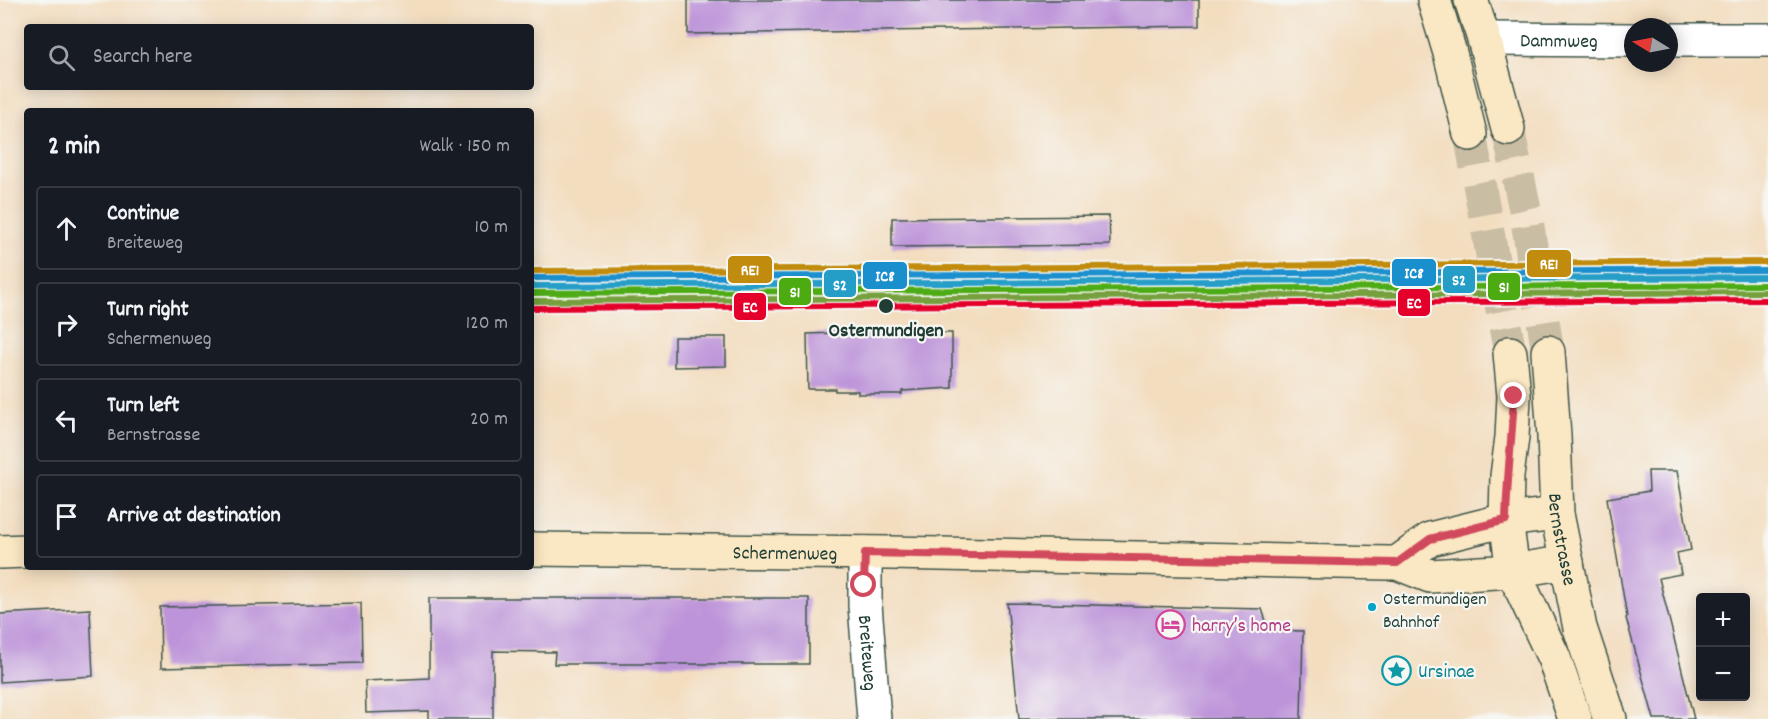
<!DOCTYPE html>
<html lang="en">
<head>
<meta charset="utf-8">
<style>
	:root { --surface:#171b24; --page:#242831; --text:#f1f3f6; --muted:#9ea1a6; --line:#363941 }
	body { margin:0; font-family:Dekko,sans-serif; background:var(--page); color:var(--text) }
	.controls { position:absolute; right:18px; bottom:18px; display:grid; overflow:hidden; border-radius:6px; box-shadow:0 3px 15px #0003 }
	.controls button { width:54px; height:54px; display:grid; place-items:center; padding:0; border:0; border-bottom:2px solid var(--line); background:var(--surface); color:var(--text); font:30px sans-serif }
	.compass { position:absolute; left:1624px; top:18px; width:54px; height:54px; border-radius:50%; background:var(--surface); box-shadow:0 3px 15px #0003; rotate:280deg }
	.stop { position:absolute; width:18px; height:18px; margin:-14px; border:4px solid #d1495b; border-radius:50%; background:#fff }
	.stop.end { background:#d1495b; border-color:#fff; box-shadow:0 2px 6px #0008 }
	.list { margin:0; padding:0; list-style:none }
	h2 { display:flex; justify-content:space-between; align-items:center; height:78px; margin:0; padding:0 24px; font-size:26px }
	h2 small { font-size:20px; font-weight:400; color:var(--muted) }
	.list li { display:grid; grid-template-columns:39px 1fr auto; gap:18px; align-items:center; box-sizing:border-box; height:84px; margin:0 12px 12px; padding:0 12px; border:2px solid var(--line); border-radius:6px }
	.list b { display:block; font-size:22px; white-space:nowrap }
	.list p { margin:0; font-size:20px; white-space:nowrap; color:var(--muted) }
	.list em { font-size:20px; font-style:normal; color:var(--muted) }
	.icon { flex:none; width:33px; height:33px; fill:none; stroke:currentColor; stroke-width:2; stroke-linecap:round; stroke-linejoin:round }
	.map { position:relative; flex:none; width:1768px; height:719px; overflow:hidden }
	.search { position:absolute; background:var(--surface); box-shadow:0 3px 15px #0003; left:24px; top:24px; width:510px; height:66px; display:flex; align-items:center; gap:15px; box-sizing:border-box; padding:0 21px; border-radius:6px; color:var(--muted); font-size:22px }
	.panel { position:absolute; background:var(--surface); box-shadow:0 3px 15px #0003; left:24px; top:108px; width:510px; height:462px; border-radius:6px }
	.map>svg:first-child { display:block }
	.building { fill:#bd94d9 }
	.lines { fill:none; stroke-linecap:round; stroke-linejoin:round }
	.secondary-tunnel { stroke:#c9bda3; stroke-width:33; stroke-dasharray:33 16; stroke-linecap:butt }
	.street-casing { stroke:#3f5549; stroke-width:36 }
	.secondary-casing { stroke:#3f5549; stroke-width:36 }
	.street { stroke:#fff; stroke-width:33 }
	.secondary { stroke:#fae7c3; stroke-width:33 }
	.rail-1-casing { stroke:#f6f6f2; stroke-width:10 }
	.rail-2-casing { stroke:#f6f6f2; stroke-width:10 }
	.rail-3-casing { stroke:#f6f6f2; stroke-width:10 }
	.rail-4-casing { stroke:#f6f6f2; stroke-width:10 }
	.rail-5-casing { stroke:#f6f6f2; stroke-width:10 }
	.rail-6-casing { stroke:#f6f6f2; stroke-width:10 }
	.rail-1 { stroke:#259ec7; stroke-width:6 }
	.rail-2 { stroke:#4dab12; stroke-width:6 }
	.rail-3 { stroke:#1a8fce; stroke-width:6 }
	.rail-4 { stroke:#76a03c; stroke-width:6 }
	.rail-5 { stroke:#c18c0d; stroke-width:6 }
	.rail-6 { stroke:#e4002b; stroke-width:6 }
	.route { stroke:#d1495b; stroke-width:8 }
	.stop-dot { fill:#1f3d34; stroke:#f6f6f2; stroke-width:2 }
	.bus-dot { fill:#02a4c6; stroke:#f6f6f2; stroke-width:2 }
	.labels { text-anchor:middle; stroke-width:4.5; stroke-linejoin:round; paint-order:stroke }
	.bus-label { font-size:18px; fill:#1f3d34; stroke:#f6f6f2; text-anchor:start }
	.street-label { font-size:20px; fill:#1f3d34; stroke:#f6f6f2 }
	.stop-label { font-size:20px; font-weight:bold; fill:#1f3d34; stroke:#f6f6f2 }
	.hotel-label { font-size:20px; fill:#b23c85; stroke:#f6f6f2; text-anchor:start }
	.culture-label { font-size:20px; fill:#0d838f; stroke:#f6f6f2; text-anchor:start }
	.line-badge { stroke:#f6f6f2; stroke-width:2 }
	.badge-label { font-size:16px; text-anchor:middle; font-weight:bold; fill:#fff }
</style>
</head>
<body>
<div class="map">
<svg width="1768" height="719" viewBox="0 0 1768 719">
	<rect width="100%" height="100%" fill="#f6f6f2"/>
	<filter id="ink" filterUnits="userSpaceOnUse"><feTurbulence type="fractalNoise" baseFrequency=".0167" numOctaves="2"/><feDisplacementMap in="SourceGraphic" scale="12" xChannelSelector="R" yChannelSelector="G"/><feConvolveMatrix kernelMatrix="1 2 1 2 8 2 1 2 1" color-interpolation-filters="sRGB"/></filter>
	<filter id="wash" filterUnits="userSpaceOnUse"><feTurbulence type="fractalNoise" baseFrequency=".008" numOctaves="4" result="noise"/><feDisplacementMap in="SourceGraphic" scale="24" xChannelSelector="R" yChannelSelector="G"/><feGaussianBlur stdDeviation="1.35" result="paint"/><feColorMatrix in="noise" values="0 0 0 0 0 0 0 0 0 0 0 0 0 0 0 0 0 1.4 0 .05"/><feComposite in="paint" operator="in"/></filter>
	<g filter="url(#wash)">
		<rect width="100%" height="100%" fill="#f3ddbf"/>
		<g id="blocks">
			<path class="building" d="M688,0H1199V26L688,34Z
				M1109,216L1110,245L892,247V218Z
				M835,331H924V333H952V388L902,391V394H858V391H835V389H808L807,334L835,333Z
				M674,337H726V366L674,367Z
				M1648,471H1677L1691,550L1677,553L1681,574L1659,578L1694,719H1654L1626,618L1627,617L1607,498L1649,491Z
				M429,598H809V664H554L555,652L493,651V719H429V711L366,713L365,681L429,678Z
				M361,603L362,663L161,668L160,607Z
				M1007,603L1262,609L1269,630L1303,631L1301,719H1019Z
				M90,609L93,676L0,682V614Z"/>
		</g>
	</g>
	<g filter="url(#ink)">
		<use href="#blocks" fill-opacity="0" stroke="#3f5549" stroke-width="1.5"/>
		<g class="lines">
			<path class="secondary-tunnel" d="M1508,129L1526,214L1548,352
				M1470,134L1510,353"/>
			<defs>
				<g id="street">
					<path id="s1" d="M1484,39L1633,40"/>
					<path d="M1669,40H1768"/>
					<path id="s2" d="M865,553V605L874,719"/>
				</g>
				<g id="secondary">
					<path d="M1434,0L1450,53L1470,134"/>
					<path d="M1471,0L1484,39L1508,129"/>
					<path id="s3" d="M1548,352L1554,436L1557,514L1580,628L1610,719"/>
					<path d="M1510,353L1514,396L1512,437L1507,476L1506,520L1513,571L1554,658L1575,719"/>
					<path id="s4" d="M531,549L890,553L1388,563H1397L1430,576L1513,571L1567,562"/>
					<path d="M0,552L27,551"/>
					<path d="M1397,563L1430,539L1506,520L1557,514"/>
				</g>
			</defs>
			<use href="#street" class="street-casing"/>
			<use href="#secondary" class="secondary-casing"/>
			<use href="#street" class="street"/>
			<use href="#secondary" class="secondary"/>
			<defs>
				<path id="rail-1" d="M531,286L1768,277"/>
				<path id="rail-2" d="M531,293L1768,285"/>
				<path id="rail-3" d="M531,278L1768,270"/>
				<path id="rail-4" d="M531,301L1768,292"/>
				<path id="rail-5" d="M531,271L1768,262"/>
				<path id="rail-6" d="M531,308L1768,300"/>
			</defs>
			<use href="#rail-1" class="rail-1-casing"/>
			<use href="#rail-2" class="rail-2-casing"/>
			<use href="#rail-3" class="rail-3-casing"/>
			<use href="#rail-4" class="rail-4-casing"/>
			<use href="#rail-5" class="rail-5-casing"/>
			<use href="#rail-6" class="rail-6-casing"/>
			<use href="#rail-1" class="rail-1"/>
			<use href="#rail-2" class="rail-2"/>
			<use href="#rail-3" class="rail-3"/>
			<use href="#rail-4" class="rail-4"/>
			<use href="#rail-5" class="rail-5"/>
			<use href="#rail-6" class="rail-6"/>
		</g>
	</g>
	<g class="lines" filter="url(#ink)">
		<path class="route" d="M864,585L865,553L1397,563L1430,539L1506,520C1507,478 1512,437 1514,396"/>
	</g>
	<defs>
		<symbol id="hotel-ring" viewBox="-11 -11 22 22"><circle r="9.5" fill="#f6f6f2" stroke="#d1479c" stroke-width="1.5"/><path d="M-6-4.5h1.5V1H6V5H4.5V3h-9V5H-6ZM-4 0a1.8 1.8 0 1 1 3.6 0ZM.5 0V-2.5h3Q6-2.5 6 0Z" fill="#d1479c"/></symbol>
		<symbol id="sight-ring" viewBox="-11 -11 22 22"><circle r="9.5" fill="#f6f6f2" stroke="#0f9aa8" stroke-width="1.5"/><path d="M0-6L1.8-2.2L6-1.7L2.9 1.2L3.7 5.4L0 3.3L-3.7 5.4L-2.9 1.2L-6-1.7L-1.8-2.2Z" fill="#0f9aa8"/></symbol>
	</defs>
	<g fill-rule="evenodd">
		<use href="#hotel-ring" x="1154" y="608" width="33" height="33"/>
		<use href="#sight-ring" x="1380" y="654" width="33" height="33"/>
	</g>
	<circle class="stop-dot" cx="886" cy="306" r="8"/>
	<circle class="bus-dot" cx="1372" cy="607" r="5"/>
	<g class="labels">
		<g class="bus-label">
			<text x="1383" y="604">Ostermundigen<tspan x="1383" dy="23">Bahnhof</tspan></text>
		</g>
		<g class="street-label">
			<text dy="7" stroke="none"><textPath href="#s1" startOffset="75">Dammweg</textPath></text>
			<text dy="7" stroke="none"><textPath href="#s3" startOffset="188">Bernstrasse</textPath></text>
			<text dy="7" stroke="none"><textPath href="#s4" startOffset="254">Schermenweg</textPath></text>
			<text dy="7" stroke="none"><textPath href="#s2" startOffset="100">Breiteweg</textPath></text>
		</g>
		<g class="stop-label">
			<text x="886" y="336">Ostermundigen</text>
		</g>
		<g class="hotel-label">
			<text x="1192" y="631">harry’s home</text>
		</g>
		<g class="culture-label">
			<text x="1418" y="677">Ursinae</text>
		</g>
	</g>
	<g class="line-badge">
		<rect x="1526" y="249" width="46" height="29" rx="6" fill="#c18c0d"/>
		<rect x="727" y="255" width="46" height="29" rx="6" fill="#c18c0d"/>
		<rect x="1391" y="258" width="46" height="29" rx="6" fill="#1a8fce"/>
		<rect x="862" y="261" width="46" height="29" rx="6" fill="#1a8fce"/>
		<rect x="1442" y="265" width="34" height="29" rx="6" fill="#259ec7"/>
		<rect x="823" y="269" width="34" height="29" rx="6" fill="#259ec7"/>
		<rect x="1487" y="272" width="34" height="29" rx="6" fill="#4dab12"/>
		<rect x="778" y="277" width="34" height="29" rx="6" fill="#4dab12"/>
		<rect x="1397" y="288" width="34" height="29" rx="6" fill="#e4002b"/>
		<rect x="733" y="292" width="34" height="29" rx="6" fill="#e4002b"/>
	</g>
	<g class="badge-label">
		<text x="1549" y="269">RE1</text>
		<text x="750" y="275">RE1</text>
		<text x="1414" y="278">IC8</text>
		<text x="885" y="281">IC8</text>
		<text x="1459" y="285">S2</text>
		<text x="840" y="290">S2</text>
		<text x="1504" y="292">S1</text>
		<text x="795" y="297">S1</text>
		<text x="1414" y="308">EC</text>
		<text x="750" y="312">EC</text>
	</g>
</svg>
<div class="controls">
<button>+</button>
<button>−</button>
</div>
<svg class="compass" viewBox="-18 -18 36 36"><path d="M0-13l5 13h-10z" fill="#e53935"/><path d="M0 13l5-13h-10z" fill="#9ea1a6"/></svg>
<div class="stop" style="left:864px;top:585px"></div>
<div class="stop end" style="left:1514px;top:396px"></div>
<div class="search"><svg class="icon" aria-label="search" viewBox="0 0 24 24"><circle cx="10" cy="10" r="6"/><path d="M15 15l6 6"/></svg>Search here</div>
<section class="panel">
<h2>2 min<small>Walk · 150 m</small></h2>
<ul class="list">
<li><svg class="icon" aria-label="ahead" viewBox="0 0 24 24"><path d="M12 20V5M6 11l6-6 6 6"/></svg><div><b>Continue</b><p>Breiteweg</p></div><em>10 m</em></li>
<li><svg class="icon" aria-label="right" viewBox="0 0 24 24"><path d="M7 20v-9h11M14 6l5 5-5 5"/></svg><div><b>Turn right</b><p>Schermenweg</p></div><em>120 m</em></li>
<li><svg class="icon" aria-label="left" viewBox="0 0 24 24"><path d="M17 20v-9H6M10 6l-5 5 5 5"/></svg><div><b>Turn left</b><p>Bernstrasse</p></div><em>20 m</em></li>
<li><svg class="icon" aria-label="arrive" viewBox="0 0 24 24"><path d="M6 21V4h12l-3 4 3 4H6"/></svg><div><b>Arrive at destination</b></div></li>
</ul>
</section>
</div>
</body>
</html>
